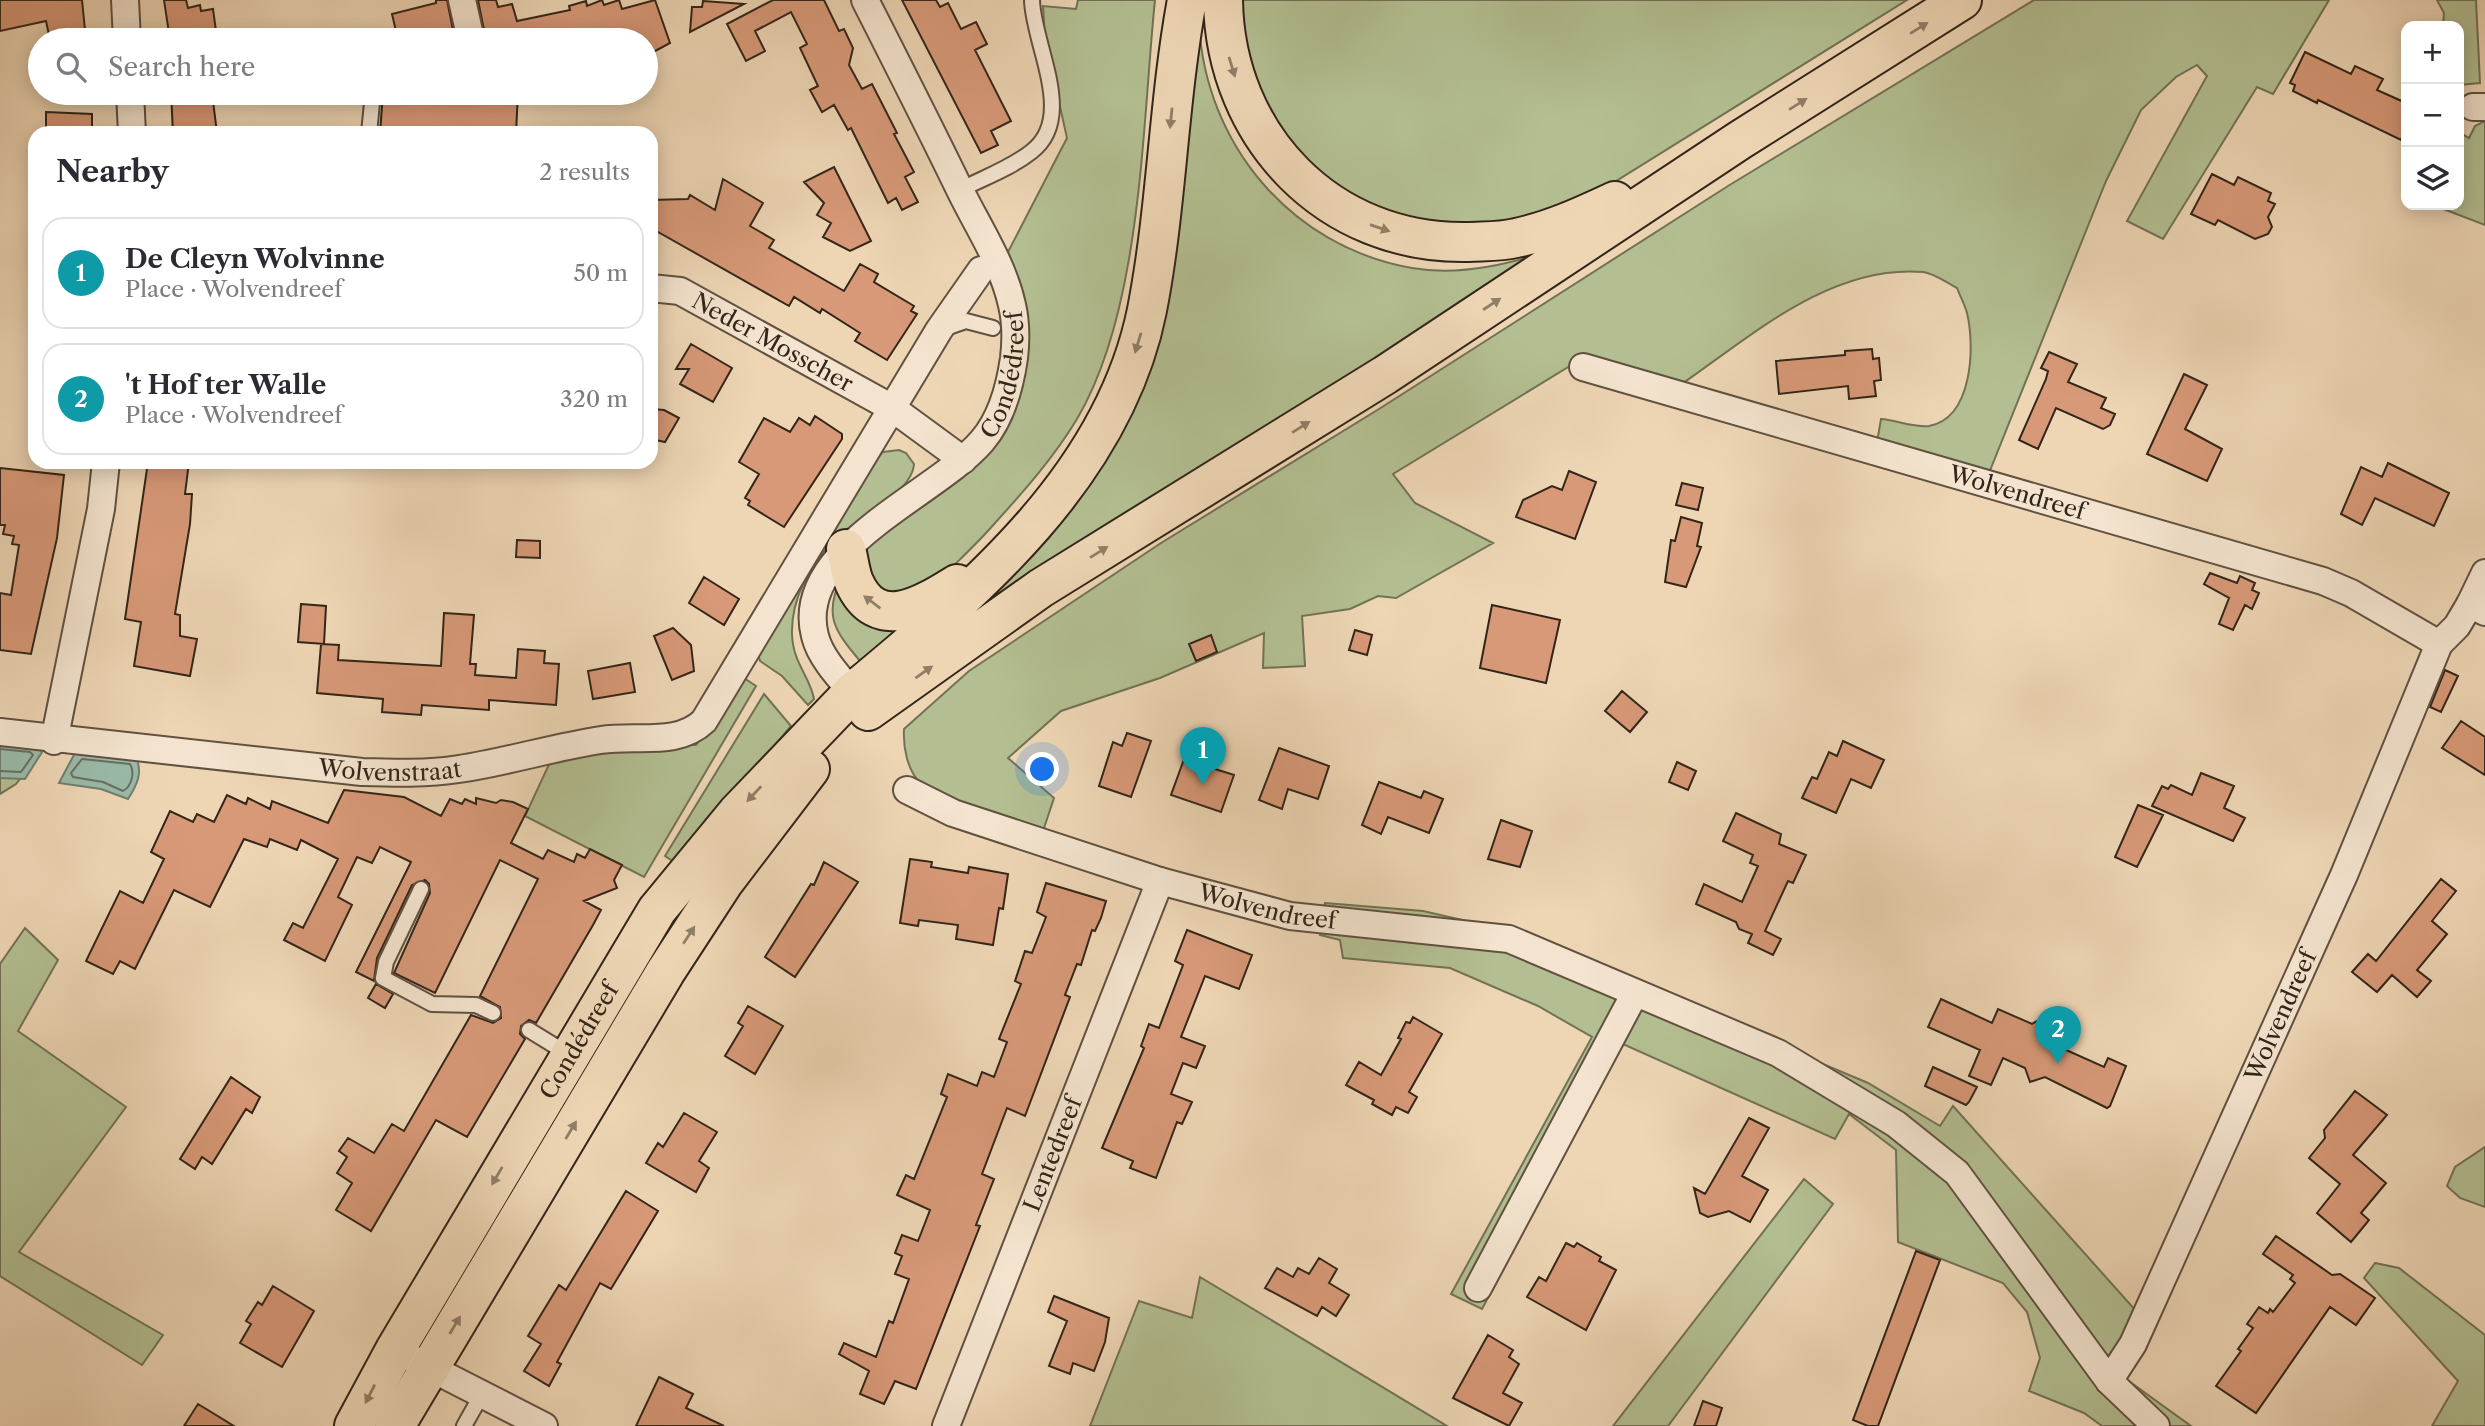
<!DOCTYPE html>
<html lang="en">
<head>
<meta charset="utf-8">
<style>
	:root { --surface:#fff; --page:#f7f7f7; --text:#2b2b33; --muted:#7c7c81; --line:#e1e1e2; --accent:#d93025 }
	body { margin:0; font-family:"Libre Caslon Text",serif; background:var(--page); color:var(--text) }
	.controls { position:absolute; right:21px; top:21px; display:grid; overflow:hidden; border-radius:14px; box-shadow:0 4px 18px #0003 }
	.controls button { width:63px; height:63px; display:grid; place-items:center; padding:0; border:0; border-bottom:2px solid var(--line); background:var(--surface); color:var(--text); font:35px sans-serif }
	.you { position:absolute; left:1043px; top:770px; width:24px; height:24px; margin:-18px; border:5px solid #fff; border-radius:50%; background:#1a73e8; box-shadow:0 0 0 10px #1a73e833 }
	.badge { display:grid; place-items:center; width:46px; height:46px; border-radius:50%; background:var(--accent); color:#fff; font-size:23px; font-weight:700 }
	.pin { position:absolute; translate:-50% -58px; filter:drop-shadow(0 2px 4px #0008) }
	.pin::after { content:''; position:absolute; top:37px; width:24px; height:21px; background:inherit; clip-path:polygon(0 0,100% 0,50% 100%) }
	.list { margin:0; padding:0; list-style:none }
	h2 { display:flex; justify-content:space-between; align-items:center; height:91px; margin:0; padding:0 28px; font-size:30px }
	h2 small { font-size:23px; font-weight:400; color:var(--muted) }
	.list li { display:grid; grid-template-columns:46px 1fr auto; gap:21px; align-items:center; box-sizing:border-box; height:112px; margin:0 14px 14px; padding:0 14px; border:2px solid var(--line); border-radius:21px }
	.list b { display:block; font-size:26px; white-space:nowrap }
	.list p { margin:0; font-size:23px; white-space:nowrap; color:var(--muted) }
	.list em { font-size:23px; font-style:normal; color:var(--muted) }
	.icon { flex:none; width:38px; height:38px; fill:none; stroke:currentColor; stroke-width:2; stroke-linecap:round; stroke-linejoin:round }
	.map { position:relative; flex:none; width:2485px; height:1426px; overflow:hidden }
	.search { position:absolute; background:var(--surface); box-shadow:0 4px 18px #0003; left:28px; top:28px; width:630px; height:77px; display:flex; align-items:center; gap:18px; box-sizing:border-box; padding:0 24px; border-radius:38px; color:var(--muted); font-size:26px }
	.panel { position:absolute; background:var(--surface); box-shadow:0 4px 18px #0003; left:28px; top:126px; width:630px; height:343px; border-radius:21px }
	.map>svg:first-child { display:block }
	.green { fill:#b3bf92; stroke:#727256; stroke-width:2 }
	.water { fill:#9abaa9; stroke:#707e6f; stroke-width:2 }
	.lines { fill:none; stroke-linecap:round; stroke-linejoin:round }
	.shore { stroke:#667061; stroke-width:2 }
	.building { fill:#d89978; stroke:#322519; stroke-width:2 }
	.lane-casing { stroke:#615140; stroke-width:18 }
	.street-casing { stroke:#615140; stroke-width:30 }
	.primary-casing { stroke:#322519; stroke-width:42 }
	.highway-casing { stroke:#322519; stroke-width:42 }
	.lane { stroke:#f4e4cf; stroke-width:14 }
	.street { stroke:#f4e4cf; stroke-width:26 }
	.primary { stroke:#eed6b5; stroke-width:38 }
	.highway { stroke:#eed6b5; stroke-width:38 }
	.oneway { fill:#907e67 }
	.labels { text-anchor:middle; stroke-width:5; stroke-linejoin:round; paint-order:stroke }
	.street-label { font-size:23px; fill:#322519; stroke:#f4e4cf }
</style>
</head>
<body>
<div class="map">
<svg width="2485" height="1426" viewBox="0 0 2485 1426">
	<rect width="100%" height="100%" fill="#eed6b5"/>
	<filter id="stains"><feTurbulence type="fractalNoise" baseFrequency=".00286" numOctaves="4"/><feColorMatrix values="0 0 0 0 .2 0 0 0 0 .09 0 0 0 0 .02 0 0 0 .5 -.17"/></filter>
	<radialGradient id="worn" r=".72"><stop offset=".6" stop-color="#630" stop-opacity="0"/><stop offset="1" stop-color="#630" stop-opacity=".3"/></radialGradient>
	<path class="green" d="M1078,0H1155C1142,126 1142,309 1077,419C1054,457 1025,490 995,523C982,538 933,588 918,596C908,600 892,600 881,601L863,555L871,542C905,517 944,495 974,465C985,454 992,437 999,424C1038,358 1035,322 1008,252L1067,138L1045,39L1043,6L1076,9Z
		M1235,0H1907L1616,181L1548,214L1502,226L1386,217L1312,173L1256,96Z
		M2034,0H2329L2273,94L2257,87L2163,239L2127,221L2207,76L2197,65L2176,77L2141,110L2106,181L1987,478L1877,442L1881,419C1895,420 1916,428 1929,426C1973,418 1975,346 1967,313C1965,305 1960,296 1957,288C1947,283 1934,273 1923,272C1829,264 1748,339 1676,388L1583,358L1393,474L1415,503L1493,543L1396,598L1378,596L1350,609L1302,616L1305,666L1263,668L1264,633L1160,678L1061,711L1008,758L1054,798L1043,831C1014,822 941,804 921,784C907,770 903,747 904,729L969,671L1161,543L1379,409L1728,186Z
		M2437,0H2476L2480,83L2459,85V26H2443L2444,13Z
		M1199,23C1205,144 1291,247 1412,268C1464,277 1515,262 1564,247L927,654L1090,476Z
		M2485,121V225L2433,205H2459V132L2469,138L2475,126Z
		M899,450L906,453L914,464C912,494 856,518 835,539C810,564 791,599 792,634C793,664 810,676 814,699L808,705L782,676L760,661L758,654L879,456L883,452Z
		M842,576L910,621L860,661C834,630 823,615 842,576Z
		M744,678L756,686L644,877L525,816L552,758L647,744L696,745Z
		M764,694L791,726L677,864L665,856Z
		M0,743L33,762L16,784L0,794Z
		M1325,903L1423,911L1506,930L1868,1083L1940,1126L1953,1106L2137,1312L2126,1379L2191,1426H2102L2084,1413L2029,1391L2040,1358L2027,1312L2003,1283L1898,1242L1896,1150L1849,1114L1835,1139L1623,1044L1482,1309L1451,1294L1592,1037L1538,1006L1450,968L1343,958L1340,940L1320,935Z
		M25,928L58,960L18,1031L126,1107L19,1252L163,1335L142,1365L0,1276V964Z
		M2485,1147V1207L2460,1198L2447,1186L2455,1167Z
		M1804,1179L1833,1204L1668,1426H1613Z
		M2375,1263L2399,1268L2485,1335V1426H2432L2458,1381L2364,1278Z
		M1200,1277L1447,1426H1090L1139,1301L1192,1318Z"/>
	<path class="water" d="M0,742L40,745L42,752L25,779L0,778Z
		M76,751L136,757C143,773 137,785 128,799L101,789L59,783Z"/>
	<g class="lines">
		<path class="shore" d="M0,749L30,752L33,755L21,772L0,771
			M82,759L130,764C135,772 132,786 123,791L103,782L73,777L71,773Z"/>
	</g>
	<path class="building" d="M0,0H82L86,40H50L46,21L0,31Z
		M164,0H186L188,8L200,5L201,11L213,9L216,31L211,32L213,40H170Z
		M436,0H447L455,40H398L392,14L436,3Z
		M478,0H496L498,7L512,4L517,21L570,10L569,6L586,1L587,6L602,0L604,5L619,0L622,9L655,0L670,43L646,56V40H536L535,34L486,40Z
		M773,0H824L839,31L844,29L853,48L849,65L862,89L872,84L897,133L894,134L914,172L905,177L918,202L902,210L896,198L888,203L851,128L848,130L834,105L822,112L810,90L818,86L800,48L807,44L791,12L755,31L765,51L746,61L727,24Z
		M902,0H936L940,7L948,3L961,29L976,22L987,44L975,50L1011,121L991,131L998,145L981,153Z
		M703,1L744,4L690,32L692,7H702Z
		M2305,52L2351,74L2355,66L2383,79L2377,90L2406,103V129L2401,140L2318,100L2317,103L2293,91L2295,85L2290,83Z
		M171,93H212L217,133H173Z
		M383,93H518L516,133H380Z
		M46,112L92,114V133H46Z
		M834,167L871,241L850,251L823,237L831,223L817,215L824,203L804,182Z
		M2212,174L2234,185L2238,177L2271,193L2268,201L2275,204L2268,217L2272,227L2268,234L2255,239L2218,220L2215,225L2191,214Z
		M723,179L763,203L750,226L774,240L769,248L844,291L860,264L878,274L874,282L914,306L911,311L917,314L887,360L855,341L860,333L822,309L820,313L794,297L789,306L651,228V200L688,199L690,195L715,210Z
		M691,344L732,368L713,402L680,384L689,369H676Z
		M1872,349L1873,359L1879,358L1881,380L1874,381L1876,396L1849,399L1848,386L1779,394L1776,361L1845,355V351Z
		M2049,352L2077,364L2068,382L2106,398L2101,408L2115,414L2110,425L2103,429L2056,408L2038,449L2019,440L2046,379L2048,371L2041,368Z
		M2184,374L2207,385L2185,429L2222,449L2207,481L2147,454Z
		M652,409L664,410L679,418L665,442L651,439Z
		M815,416L842,434V439L784,527L748,505L750,501L745,498L759,474L739,462L764,418L790,432L799,418L810,425Z
		M148,462H189L185,494H192L190,524L175,614L180,615V636L197,639L190,676L134,666L141,622L125,619Z
		M2388,463L2449,493L2434,526L2375,498L2362,525L2341,514L2361,467L2382,477Z
		M0,468L64,475L57,538L31,654L0,650V593L11,595L19,545L12,544L14,536L3,534L5,525H0Z
		M1569,471L1596,482L1575,539L1516,517L1523,500L1552,486L1562,490Z
		M1682,483L1703,488L1698,510L1676,505Z
		M1681,517L1702,523L1697,546L1701,547L1686,587L1665,582L1671,540L1675,541Z
		M517,540L540,541V558L516,557Z
		M2210,573L2237,583L2240,576L2255,583L2252,590L2259,593L2252,609L2245,605L2233,630L2219,624L2229,598L2204,584Z
		M704,577L739,599L724,625L689,603Z
		M301,604L326,606L324,644L298,642Z
		M1492,605L1560,620L1546,683L1480,668Z
		M444,613L474,615L470,664H476L475,675L516,678L518,649L545,651L544,663L559,664L556,705L489,700V710L422,705L421,715L382,712L383,699L317,693L321,644L339,645L338,660L441,666Z
		M673,628L691,645L694,671L672,680L654,636Z
		M1355,630L1372,635L1367,655L1349,650Z
		M1211,635L1217,652L1196,661L1189,644Z
		M630,663L635,692L593,699L588,671Z
		M2445,670L2458,676L2441,712L2430,707Z
		M1622,691L1647,712L1630,732L1605,711Z
		M2461,721L2485,737V775L2442,748Z
		M1127,733L1151,741L1131,797L1099,786L1113,742L1122,746Z
		M1843,741L1884,760L1871,788L1851,779L1836,813L1802,798L1812,777L1817,779L1829,752L1837,756Z
		M1279,748L1329,766L1318,799L1288,789L1282,809L1259,800Z
		M1187,751L1214,761L1212,768L1234,775L1221,812L1171,795Z
		M1677,762L1696,771L1688,790L1669,782Z
		M2201,773L2234,786L2224,808L2245,818L2233,841L2152,806L2162,786L2168,789L2171,785L2192,795Z
		M1379,782L1421,798L1424,791L1443,799L1429,833L1388,817L1381,834L1362,825Z
		M344,790L404,797L441,816L450,799L462,804L465,799L476,804V798L496,803L501,800L513,802L528,809L511,843L543,859L548,850L574,862L577,854L585,858L590,849L622,865L614,880L617,888L584,901L601,910L593,925L536,1023L529,1020L521,1026L520,1034L525,1039L467,1137L436,1120L371,1231L336,1210L352,1183L337,1173L347,1157L339,1151L348,1138L374,1153L392,1124L404,1131L471,1015L493,1023L501,1018L500,1007L480,996L538,879L500,860L435,993L394,973L430,893L429,884L425,880L412,885L377,958L374,981L356,972L411,862L380,847L372,863L357,857L338,897L352,905L325,961L284,940L293,923L303,928L338,859L301,840L297,850L270,839L267,847L244,839L210,907L174,890L135,969L120,961L113,974L86,961L120,891L143,903L164,859L151,852L170,811L193,822L197,814L214,822L227,795L246,804L248,798L270,809L272,801L328,823Z
		M2138,805L2163,815L2137,867L2115,857Z
		M1736,813L1781,834L1779,844L1806,855L1793,883L1788,881L1765,931L1781,939L1773,955L1748,943L1752,934L1739,929L1736,922L1696,904L1704,884L1742,902L1758,866L1750,863L1753,855L1723,841Z
		M1501,820L1532,831L1520,867L1488,859Z
		M910,859L932,862L931,867L968,873L969,867L1008,874L1003,909L999,908L993,945L956,939L958,925L919,920L918,926L900,923Z
		M824,862L858,882L795,977L765,957L811,884L814,885Z
		M2441,879L2456,891L2432,921L2447,934L2417,970L2431,981L2417,997L2392,975L2377,992L2352,972L2368,954L2376,961Z
		M1046,883L1106,901L1101,918L1095,931L1092,930L1081,965L1077,964L1065,995L1070,997L1025,1116L1007,1108L982,1174L994,1179L976,1225L980,1226L916,1389L895,1381L884,1404L860,1394L869,1371L839,1354L844,1343L876,1357L889,1321L893,1323L909,1279L895,1274L902,1256L895,1253L902,1235L918,1241L930,1210L897,1195L906,1175L914,1179L947,1097L941,1094L948,1074L977,1086L982,1072L994,1077L1007,1042L999,1039L1021,984L1015,981L1025,951L1032,953L1046,917L1037,912Z
		M1187,930L1252,955L1239,989L1205,976L1181,1037L1205,1046L1196,1068L1183,1063L1171,1094L1192,1102L1182,1124L1177,1122L1156,1178L1130,1168L1133,1161L1102,1148L1144,1048L1141,1046L1149,1024L1159,1028L1183,965L1175,961Z
		M376,984L393,994L385,1008L368,998Z
		M1941,999L1992,1023L1998,1009L2032,1024L2047,1015L2048,1026L2052,1027L2046,1041L2104,1067L2108,1058L2126,1066L2110,1106L2107,1108L2045,1077L2030,1082L2025,1068L2003,1058L1991,1085L1969,1076L1980,1050L1928,1027Z
		M748,1006L783,1026L755,1074L725,1056L743,1026L738,1023Z
		M1413,1017L1442,1034L1409,1092L1417,1097L1408,1113L1396,1107L1392,1115L1372,1104L1374,1100L1346,1085L1359,1062L1381,1075L1401,1039L1398,1038L1406,1022L1410,1023Z
		M1933,1067L1977,1087L1969,1102L1966,1105L1925,1086Z
		M231,1077L260,1097L252,1113L246,1109L212,1164L202,1157L195,1169L180,1159Z
		M2355,1091L2387,1115L2353,1155L2386,1183L2361,1213L2369,1220L2351,1242L2317,1213L2340,1184L2309,1158L2325,1138L2324,1130Z
		M684,1113L717,1132L699,1161L709,1168L696,1192L646,1163L658,1143L663,1147Z
		M1749,1118L1769,1128L1742,1176L1768,1190L1750,1222L1729,1211L1708,1217L1700,1213L1694,1188L1705,1194Z
		M626,1191L658,1211L611,1289L600,1283L557,1362L561,1364L549,1386L524,1371L541,1344L528,1336L559,1285L566,1290Z
		M2276,1236L2332,1275L2340,1274L2375,1298L2356,1325L2330,1307L2256,1413L2216,1386L2241,1351L2238,1349L2253,1328L2247,1324L2259,1307L2268,1313L2270,1309L2273,1312L2295,1283L2290,1279L2293,1275L2263,1254Z
		M1566,1243L1574,1247L1577,1243L1601,1257L1599,1261L1616,1270L1586,1330L1527,1297L1539,1277L1546,1281Z
		M1916,1251L1940,1260L1878,1426H1868L1853,1420Z
		M1319,1258L1337,1269L1329,1283L1349,1295L1336,1316L1322,1307L1317,1316L1265,1288L1277,1268L1293,1277L1298,1268L1309,1274Z
		M273,1286L314,1311L282,1367L240,1343L251,1324L246,1321L258,1302L262,1305Z
		M1054,1296L1109,1318L1105,1342L1094,1371L1073,1363L1070,1374L1049,1366L1067,1321L1048,1312Z
		M1488,1335L1513,1350L1509,1357L1519,1364L1503,1393L1522,1403L1509,1426L1453,1398Z
		M659,1377L693,1394L686,1408L724,1426H636Z
		M1703,1401L1722,1408L1716,1426H1694Z
		M198,1404L234,1426H184Z"/>
	<g class="lines">
		<defs>
			<path id="lane" d="M369,133L373,93
				M960,190C983,178 1011,168 1031,152C1077,118 1033,45 1032,0
				M943,329L966,321L993,328
				M421,889L386,962L383,978L432,1004L476,1005L493,1013
				M529,1030L568,1054
				M464,1426L482,1394"/>
			<g id="street">
				<path d="M125,0L127,40"/>
				<path d="M462,0L471,40"/>
				<path d="M130,93L132,133"/>
				<path d="M2473,107H2485"/>
				<path id="s1" d="M651,288L680,291L892,408L963,460"/>
				<path id="s2" d="M1583,367L2323,581L2351,593L2439,644"/>
				<path d="M2470,604L2485,573"/>
				<path id="s3" d="M863,705C847,685 821,661 815,636C792,549 936,495 982,441C1001,419 1010,386 1014,358C1016,341 1016,322 1012,305C1003,264 978,227 960,190C929,126 897,63 865,0"/>
				<path id="s4" d="M0,732L362,772C394,773 427,774 459,769C507,762 554,747 601,740C636,734 677,747 704,721L939,330L981,270"/>
				<path d="M54,741L101,509L106,462"/>
				<path id="s5" d="M907,790L953,813L1160,881L1290,916L1509,939L1778,1053L1896,1124L1957,1173L2109,1381L2156,1426"/>
				<path d="M1478,1288L1634,995"/>
				<path d="M415,1360L544,1426"/>
				<path id="s6" d="M2109,1381L2133,1344L2344,875L2439,644L2457,626L2470,604L2485,612"/>
				<path id="s7" d="M946,1426L1160,881"/>
			</g>
			<g id="primary">
				<path id="s8" d="M354,1426L395,1350L657,910L737,813L853,692"/>
				<path d="M395,1426L666,971L724,882L810,769"/>
			</g>
			<path id="highway" d="M1223,0C1225,137 1329,245 1468,242C1483,241 1500,242 1516,238C1550,231 1583,216 1615,201
				M846,549C849,560 850,572 854,582C877,634 923,605 957,584
				M853,692C976,590 1114,475 1147,310C1167,207 1168,103 1187,0
				M868,711L1041,588L1385,375L1740,140L1962,0"/>
		</defs>
		<use href="#lane" class="lane-casing"/>
		<use href="#street" class="street-casing"/>
		<use href="#primary" class="primary-casing"/>
		<use href="#highway" class="highway-casing"/>
		<use href="#lane" class="lane"/>
		<use href="#street" class="street"/>
		<use href="#primary" class="primary"/>
		<use href="#highway" class="highway"/>
	</g>
	<defs><path id="oneway-solid" d="M-6-.8H1V-3.2L6.5 0L1 3.2V.8H-6Z" transform="scale(1.75)"/></defs>
	<g class="oneway">
		<use href="#oneway-solid" transform="translate(1919 28) rotate(-32)"/>
		<use href="#oneway-solid" transform="translate(1232 67) rotate(73)"/>
		<use href="#oneway-solid" transform="translate(1798 104) rotate(-32)"/>
		<use href="#oneway-solid" transform="translate(1171 118) rotate(96)"/>
		<use href="#oneway-solid" transform="translate(1380 228) rotate(19)"/>
		<use href="#oneway-solid" transform="translate(1492 304) rotate(-33)"/>
		<use href="#oneway-solid" transform="translate(1138 343) rotate(107)"/>
		<use href="#oneway-solid" transform="translate(1301 427) rotate(-32)"/>
		<use href="#oneway-solid" transform="translate(1099 552) rotate(-32)"/>
		<use href="#oneway-solid" transform="translate(872 602) rotate(-143)"/>
		<use href="#oneway-solid" transform="translate(924 672) rotate(-35)"/>
		<use href="#oneway-solid" transform="translate(754 794) rotate(133)"/>
		<use href="#oneway-solid" transform="translate(689 935) rotate(-57)"/>
		<use href="#oneway-solid" transform="translate(571 1130) rotate(-59)"/>
		<use href="#oneway-solid" transform="translate(497 1176) rotate(120)"/>
		<use href="#oneway-solid" transform="translate(455 1325) rotate(-59)"/>
		<use href="#oneway-solid" transform="translate(370 1394) rotate(117)"/>
	</g>
	<g class="labels">
		<g class="street-label">
			<text dy="8" stroke="none"><textPath href="#s1" startOffset="135">Neder Mosscher</textPath></text>
			<text dy="8" stroke="none"><textPath href="#s3" startOffset="427">Condédreef</textPath></text>
			<text dy="8" stroke="none"><textPath href="#s2" startOffset="452">Wolvendreef</textPath></text>
			<text dy="8" stroke="none"><textPath href="#s4" startOffset="392">Wolvenstraat</textPath></text>
			<text dy="8" stroke="none"><textPath href="#s5" startOffset="380">Wolvendreef</textPath></text>
			<text dy="8" stroke="none"><textPath href="#s6" startOffset="404">Wolvendreef</textPath></text>
			<text dy="8" stroke="none"><textPath href="#s8" startOffset="446">Condédreef</textPath></text>
			<text dy="8" stroke="none"><textPath href="#s7" startOffset="292">Lentedreef</textPath></text>
		</g>
	</g>
	<rect width="100%" height="100%" filter="url(#stains)"/>
	<rect width="100%" height="100%" fill="url(#worn)"/>
</svg>
<div class="controls">
<button>+</button>
<button>−</button>
<button><svg class="icon" aria-label="layers" viewBox="0 0 24 24"><path d="M12 4l9 5-9 5-9-5zM3 14l9 5 9-5"/></svg></button>
</div>
<div class="you"></div>
<div class="pin badge" style="left:1203px;top:785px;background:#0f9aa8">1</div>
<div class="pin badge" style="left:2058px;top:1064px;background:#0f9aa8">2</div>
<div class="search"><svg class="icon" aria-label="search" viewBox="0 0 24 24"><circle cx="10" cy="10" r="6"/><path d="M15 15l6 6"/></svg>Search here</div>
<section class="panel">
<h2>Nearby<small>2 results</small></h2>
<ul class="list">
<li><span class="badge" style="background:#0f9aa8">1</span><div><b>De Cleyn Wolvinne</b><p>Place · Wolvendreef</p></div><em>50 m</em></li>
<li><span class="badge" style="background:#0f9aa8">2</span><div><b>'t Hof ter Walle</b><p>Place · Wolvendreef</p></div><em>320 m</em></li>
</ul>
</section>
</div>
</body>
</html>
